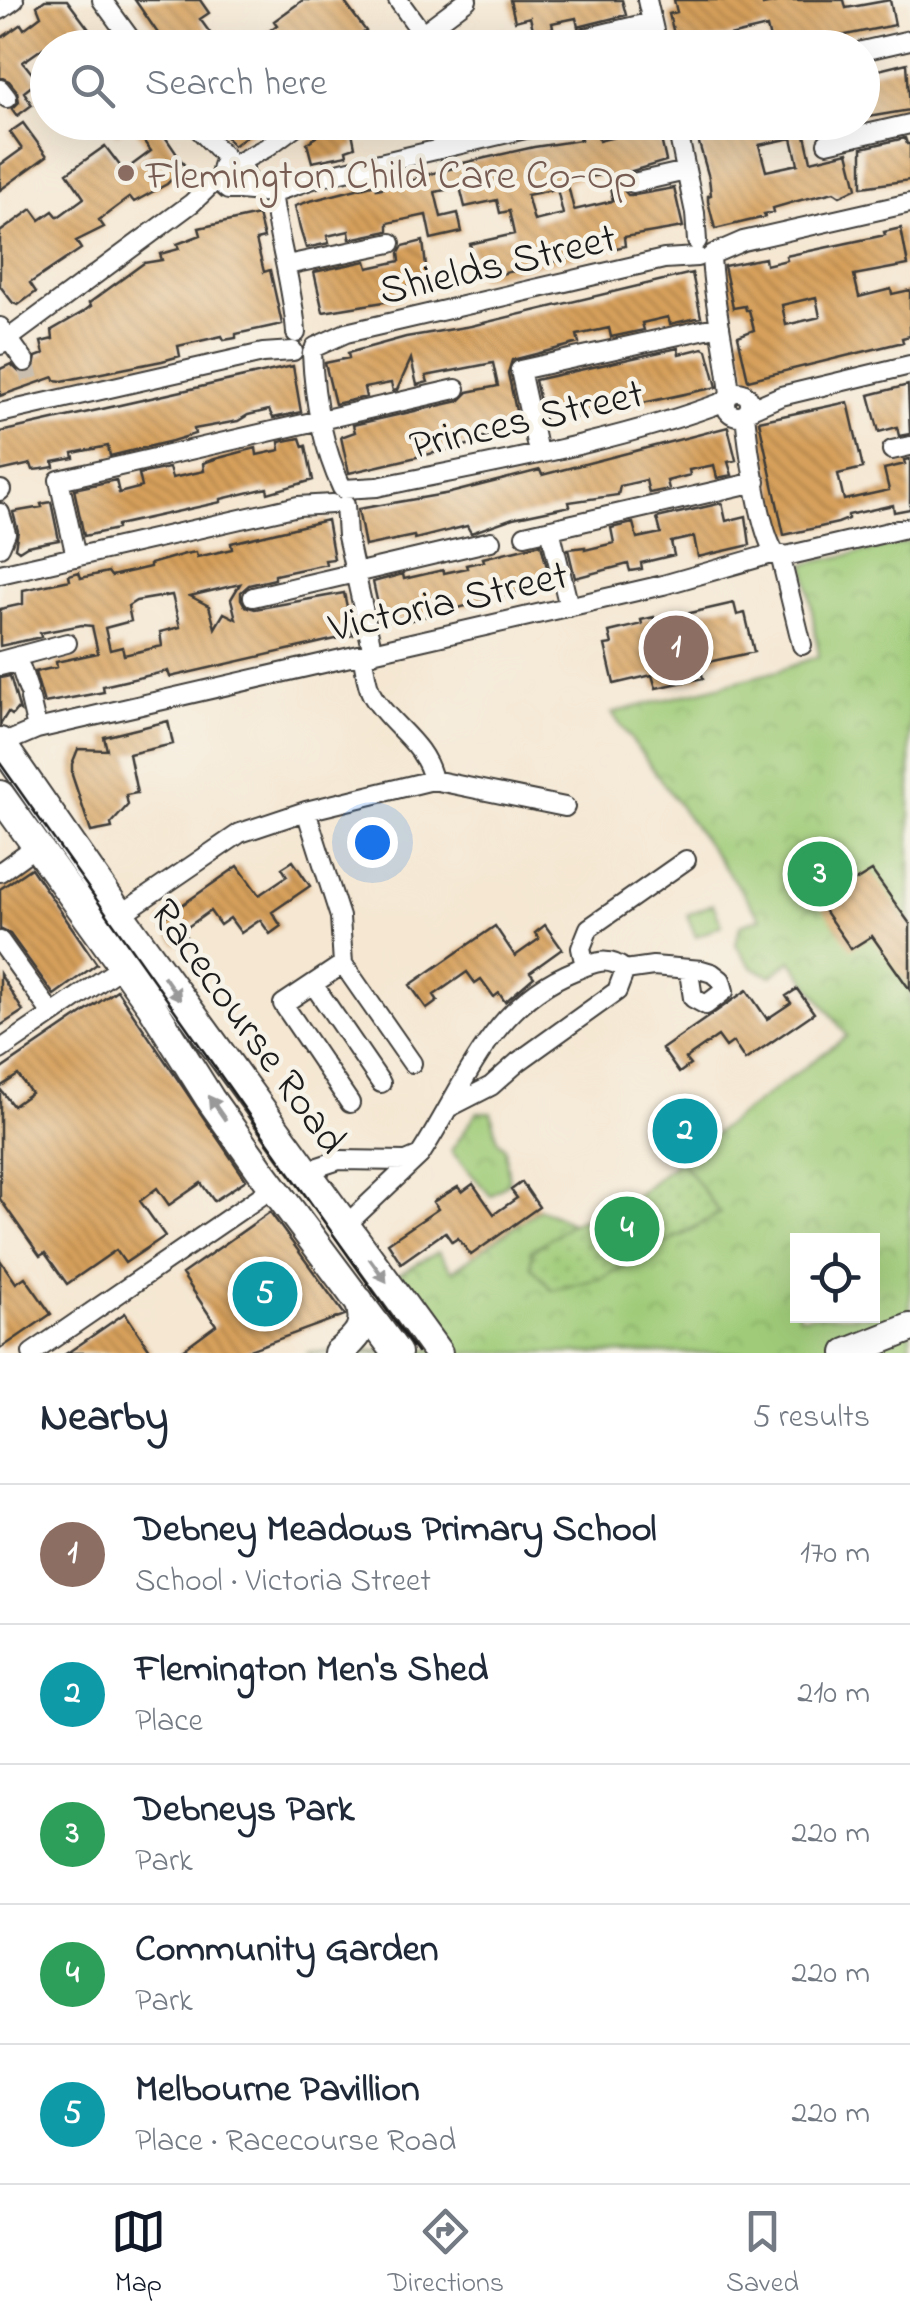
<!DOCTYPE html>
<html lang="en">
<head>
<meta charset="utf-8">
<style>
	:root { --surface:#fff; --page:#f6f6f7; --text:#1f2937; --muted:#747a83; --line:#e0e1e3; --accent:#111827 }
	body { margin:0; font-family:"Indie Flower",sans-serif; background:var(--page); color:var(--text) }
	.controls { position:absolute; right:30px; bottom:30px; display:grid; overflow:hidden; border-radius:0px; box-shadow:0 10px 40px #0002 }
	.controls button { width:90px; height:90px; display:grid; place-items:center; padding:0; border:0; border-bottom:2px solid var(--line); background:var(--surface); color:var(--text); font:50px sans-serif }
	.you { position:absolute; left:372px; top:842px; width:35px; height:35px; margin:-25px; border:8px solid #fff; border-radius:50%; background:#1a73e8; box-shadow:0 0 0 15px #1a73e833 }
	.badge { display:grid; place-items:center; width:65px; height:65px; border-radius:50%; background:var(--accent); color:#fff; font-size:32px; font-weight:700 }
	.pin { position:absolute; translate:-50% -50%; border:5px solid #fff; box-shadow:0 2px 10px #0006 }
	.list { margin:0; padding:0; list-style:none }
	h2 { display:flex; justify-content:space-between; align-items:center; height:130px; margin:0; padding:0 40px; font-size:42px }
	h2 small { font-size:32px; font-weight:400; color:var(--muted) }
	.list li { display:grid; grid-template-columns:65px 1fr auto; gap:30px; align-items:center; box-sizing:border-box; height:140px; padding:0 40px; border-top:2px solid var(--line) }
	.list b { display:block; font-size:38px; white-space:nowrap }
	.list p { margin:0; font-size:32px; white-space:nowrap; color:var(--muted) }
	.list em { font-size:32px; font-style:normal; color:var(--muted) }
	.icon { flex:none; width:55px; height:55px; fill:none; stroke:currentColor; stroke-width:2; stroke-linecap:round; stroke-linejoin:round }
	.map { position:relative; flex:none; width:910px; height:1353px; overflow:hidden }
	.search { position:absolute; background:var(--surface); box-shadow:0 10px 40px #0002; left:30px; right:30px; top:30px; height:110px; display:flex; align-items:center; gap:25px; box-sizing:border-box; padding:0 35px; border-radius:55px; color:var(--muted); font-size:38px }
	.sheet { height:830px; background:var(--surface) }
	nav { display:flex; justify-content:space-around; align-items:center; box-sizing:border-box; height:140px; border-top:2px solid var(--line); background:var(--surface); font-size:28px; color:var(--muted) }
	nav a { display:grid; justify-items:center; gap:5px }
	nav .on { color:var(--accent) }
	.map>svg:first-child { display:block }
	.grass { fill:#a0cc79; stroke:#5e744a; stroke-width:2.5 }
	.park { fill:url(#park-crowns); stroke:#5e744a; stroke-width:2.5; fill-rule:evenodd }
	.garden { fill:url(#garden-dots); stroke:#5e744a; stroke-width:2.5 }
	.building { fill:url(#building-back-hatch); fill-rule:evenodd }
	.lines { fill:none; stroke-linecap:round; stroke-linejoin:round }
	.minor-tunnel { stroke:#cabeae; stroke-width:18; stroke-dasharray:18 9; stroke-linecap:butt }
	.minor-casing { stroke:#3d3a37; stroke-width:22 }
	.highway-casing { stroke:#3d3a37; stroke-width:32 }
	.minor { stroke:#fff; stroke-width:18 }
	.highway { stroke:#fff; stroke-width:28 }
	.tram { stroke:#1c1c1c; stroke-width:2.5 }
	.oneway { fill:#999 }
	.education-dot { fill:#8d6e63; stroke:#f7f3e8; stroke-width:4 }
	.labels { text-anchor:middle; stroke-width:9; stroke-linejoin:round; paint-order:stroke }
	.education-label { font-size:42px; fill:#785e54; stroke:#f7f3e8; text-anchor:start }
	.street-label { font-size:42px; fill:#1c1c1c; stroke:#f7f3e8 }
</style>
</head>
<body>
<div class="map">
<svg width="910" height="1353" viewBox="0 0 910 1353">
	<defs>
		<pattern id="park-crowns" width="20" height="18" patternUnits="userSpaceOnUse" patternTransform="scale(2.5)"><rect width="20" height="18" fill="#a0cc79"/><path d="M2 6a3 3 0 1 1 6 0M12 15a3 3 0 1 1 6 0" fill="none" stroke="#89af68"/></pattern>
		<pattern id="garden-dots" width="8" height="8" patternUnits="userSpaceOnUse" patternTransform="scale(2.5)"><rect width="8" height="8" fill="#a0cc79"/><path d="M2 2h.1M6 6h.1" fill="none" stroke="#89af68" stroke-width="1.8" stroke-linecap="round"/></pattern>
		<pattern id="building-back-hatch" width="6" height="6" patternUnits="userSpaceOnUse" patternTransform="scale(2.5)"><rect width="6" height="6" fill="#d7a05b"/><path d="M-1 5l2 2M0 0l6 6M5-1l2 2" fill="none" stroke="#ae824a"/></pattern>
	</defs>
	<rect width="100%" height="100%" fill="#f7f3e8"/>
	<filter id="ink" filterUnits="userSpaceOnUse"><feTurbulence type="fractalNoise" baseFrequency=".01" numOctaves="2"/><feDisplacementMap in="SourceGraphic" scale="20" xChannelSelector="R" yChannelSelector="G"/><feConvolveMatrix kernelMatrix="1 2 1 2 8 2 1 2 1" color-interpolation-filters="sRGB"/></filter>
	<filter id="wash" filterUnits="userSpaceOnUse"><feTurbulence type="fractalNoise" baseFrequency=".0048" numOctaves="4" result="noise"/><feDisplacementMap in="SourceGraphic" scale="40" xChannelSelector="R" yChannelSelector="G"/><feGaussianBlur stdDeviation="2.25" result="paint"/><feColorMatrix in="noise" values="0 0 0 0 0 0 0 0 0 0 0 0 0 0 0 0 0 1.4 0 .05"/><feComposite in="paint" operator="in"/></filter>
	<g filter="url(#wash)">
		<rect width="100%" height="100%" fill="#f5e7d2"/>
		<path class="grass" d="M713,904L722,925L696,937L687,915Z"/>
		<path class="park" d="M910,542V1353H306L447,1348L395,1276L438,1252L452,1271L540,1209L572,1223L532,1251L681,1236L719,1213L680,1159L847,1036L791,960L771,976L752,967L736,945L740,925L761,918L612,713L778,671L819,656L805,564ZM798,1240H872V1316H798Z
			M477,1112H491L498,1141L505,1148L509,1182L491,1196L451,1151Z"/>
		<path class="garden" d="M680,1159L720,1213L602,1278L552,1290L531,1266L532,1251L572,1223L631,1200Z"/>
		<g id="blocks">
			<path class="building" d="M45,0H67L103,48H43L23,62L38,81L24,92L32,105L17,116L12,109L19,102L17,91L9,81L0,77V39L21,24L24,29L41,16L37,6Z
				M135,0H200L209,13L200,19L221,48H168Z
				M303,0H343L366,31L343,48H262L257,40L277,25L274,21Z
				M510,0H622L626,15L578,27L576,18L552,23L553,28L534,33L530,17L515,21Z
				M674,0H762L763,5L786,0H844L846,8L890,0L895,25L781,48H772L767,27L704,42L705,48H681L678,37L675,38L669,14L677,12Z
				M505,29L509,48H460V43Z
				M907,63L910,110L862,118V74Z
				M107,122H155L185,166L167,184L134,202L130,197L99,220L104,227L76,241L81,249L30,283L36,292L18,305L13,303L0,286V232L32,209L40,220L53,211L58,217L84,198L67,173L105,146L124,171L151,151L131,124L116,135Z
				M216,122H245L252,132L233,146Z
				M338,122H350L355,147L346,150L347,155L312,162L307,143Z
				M693,122H802L811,161L848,152L857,188L840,196L834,192L801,200L773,208L774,212L764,214L765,217L715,229L708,201V196L711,195L709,178ZM792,138L798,164L766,171L759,145Z
				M23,123L47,156L0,190V165L22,149L10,132Z
				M658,126L666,161L625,173L621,187L628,195H635L674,188L683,227L624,237L625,246L478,279L470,244L514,234L509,211L500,213L497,200L465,207L460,187L435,192L441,217L458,213L462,232L431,239L426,215L388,223V231L350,239L349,231L327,236L329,243L306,248L300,229L295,206L310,201L376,184L377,189L400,184L418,179L417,177L454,168V165L534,147L581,140L580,137L597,133L599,141ZM607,174L613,201L574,210L567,181ZM557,189L563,214L534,221L527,195Z
				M905,138L907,144H910V180L862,187V148Z
				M258,215L264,238L256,240L264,272L270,270L282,324L236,334V338L224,340L222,336L178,346L180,356L162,361L62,381L55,380L54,377L0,396V369L11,364L21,374L33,372L36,357L44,354L41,342L53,339L52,330L83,312L91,306L89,303L144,263L162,260L160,254L179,249L177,244L201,235L199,228Z
				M901,228L908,265L854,275L859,297L891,289L892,294L910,290V336L902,338L903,342L748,380L738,336L754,330L749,310H746L745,306L733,308L724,266L765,258L766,265L787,260L786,256L885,235L884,232ZM816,297L820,317L786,325L782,305Z
				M423,241L427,276L415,278L416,284L399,288L402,299L323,312L314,272L366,261L368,268L400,261L399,253L403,246Z
				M692,273L701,317L670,324L668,317L642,323L644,330L611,337L609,328L577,335L579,343L512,360L508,373L519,425L501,429L502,433L471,440L472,444L349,473L341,437L355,432L353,425L459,401L468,392L498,386L493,363L426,376L428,382L417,385L411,359L397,390L393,391L391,383L364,388L366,397L335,404L325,363L349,358L348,353L406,337L471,326Z
				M678,348L679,354L703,348L707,350L717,387L545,424L535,380Z
				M293,366L301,412L273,418L269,410L248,415L238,421L194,429L195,434L172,441L110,456L108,446L73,453L74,458L53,462L54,467L42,469L33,470L31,464L0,471V432Z
				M908,385L910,434L899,436L897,427L879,432L869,395Z
				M848,402L863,468L838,474L844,500L889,490L884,469L905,464L904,460L910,459V509L894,512L893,505L848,515V519L838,523L784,535L759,421Z
				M728,427L736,460L728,462L732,475L717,478L714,465L689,470L690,475L667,481L669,489L649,493L646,480L620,486L618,495L569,502L570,506L513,518L471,533L467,526L415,539L414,536L365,546L358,509L450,493L540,470L542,475Z
				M300,438L303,447L306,446L313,480L268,493L267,488L221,499V502L117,525V529L84,536L74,489L116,480L119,493L142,487L139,474L169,468L172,478L204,471L203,463L215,459L256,448L257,455L280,450L279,442Z
				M51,502L59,540L27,546L19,551L15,548L18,531L13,512L42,507L41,504Z
				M722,503L726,521L746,516L750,545L698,557L694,537L671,542L674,555L641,563L642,569L630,571L628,564L575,578L568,549L585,547V550L614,543L611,528L633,523L637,538L661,533L657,518Z
				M327,520L334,559L325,560L326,564L275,575V579L249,585L241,592V599L245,606L255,609L344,593L353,635L170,677L168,671L103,686L104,692L44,703L35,672L57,667L56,662L98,653L92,626L82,625L40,633L41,637L0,646V609L23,604V590L70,580L69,575L79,572L81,578L108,572L111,576L150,567V564L185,554L196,552L197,557L232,549L231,543ZM240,584L231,599L236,619L224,613L215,628L209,606L190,596ZM172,595L180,627L160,632L162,646L124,655L122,647L110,650L105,628L131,621L128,606L136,601Z
				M541,544L551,584L404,622L403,618L382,623L373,582L403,574L404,579L443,570L444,573L467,568L466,565L484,561L483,558Z
				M734,603L737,615L745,613L754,652L699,664L703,678L656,688L652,675L614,684L605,645L612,644L609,632L642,624L641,620L654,617L655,621Z
				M10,676L20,711L17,709L12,715L8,712L0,725V678Z
				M168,721L173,744L129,754L137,793L126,795L128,805L111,824L112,828L91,832L72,775V764L78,749L107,750L104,737Z
				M293,861L310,886L272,912L281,926L270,934L260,920L241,933L230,918L220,925L210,911L182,931L187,938L176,945L159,921L238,866L259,895L287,876L282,868Z
				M31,868L97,964L54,995L10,934L0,929V889Z
				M872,871L910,924V990L872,936L851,949L819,903Z
				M545,925L562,949L530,972L534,977L505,1002L499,993L494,997L481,979L475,983L467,972L434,995L438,1001L427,1009L410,985L495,926L515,956L539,939L535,933Z
				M0,974L23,1011L0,1026Z
				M797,989L814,1013L745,1060L733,1042L726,1047L718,1036L685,1059L690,1065L679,1073L662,1049L747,990L767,1019L791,1003L786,996Z
				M117,990L246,1180L214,1201L201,1183L169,1205L157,1188L140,1201L165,1236L125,1263L116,1250L67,1284L45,1253L40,1256L0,1199V1089L13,1106L31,1093L18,1075L0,1087V1070Z
				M522,1182L539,1207L471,1255L458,1238L452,1242L445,1232L401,1263L388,1243L438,1209L433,1202L458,1187L462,1192L473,1184L494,1214L517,1198L511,1190Z
				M270,1212L345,1315L241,1353H178L216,1325L182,1274Z
				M0,1260L16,1283L25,1277L51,1314L0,1349Z
				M125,1313L152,1353H67L82,1343Z"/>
		</g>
	</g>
	<g filter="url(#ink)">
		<use href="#blocks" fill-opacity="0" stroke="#3d3a37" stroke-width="2.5"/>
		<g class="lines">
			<path class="minor-tunnel" d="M25,362L32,386"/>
			<defs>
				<path id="minor" d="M102,0L137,48
					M398,0L422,33
					M647,0L658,48
					M0,10L14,0
					M403,48L467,0
					M543,48L652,22
					M862,51L910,40
					M0,89L7,98
					M192,122L230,162
					M676,122L695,213L697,241
					M827,143L910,124
					M237,163L244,169L246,181L239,190H228L219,182L222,166L237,163L266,148L301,122
					M271,181C275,233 293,282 296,333
					M633,183L686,171
					M239,190L272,193L316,178L555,122
					M713,254L743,241L910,203
					M711,256C713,303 726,348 730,395
					M287,265L391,243
					M0,327L25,362
					M0,345L192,203L218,178
					M315,347L346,333L664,259L697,257
					M312,353C314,400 322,445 342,488
					M726 404a12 12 0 1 1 24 0a12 12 0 1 1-24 0Z
					M749,410L781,396L910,365
					M0,413L263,353L293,351
					M745,414C748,446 759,529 775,553
					M892,450L910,446
					M538,452L520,370L720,326
					M344,489L377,487C493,463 615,443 726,401
					M0,491L1,490
					M345,505L347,536L373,653
					M0,513L6,533L0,547
					M550,529L569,607
					M525,535L756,482
					M780,555L802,645
					M76,557L59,480L456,389
					M0,574L298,506L332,504
					M253,597L491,541
					M362,655C365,667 366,684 372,695C390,726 425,742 433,780
					M0,661L67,643
					M0,666L12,663L21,668L28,689
					M30,699L37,729
					M2,744L37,729L663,585L775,553L786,556L910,527
					M306,811L340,917L343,964L412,1063
					M0,872L35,847
					M120,915L240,833L306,811L433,780L565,807
					M0,941L52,1014
					M343,964L283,1004L350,1103
					M585,966L581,948L589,928L686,860
					M313,984L381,1083
					M0,1050L123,966
					M448,1108L491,1086L518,1062L617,991L625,970
					M306,1171L339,1160L406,1161L420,1155C466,1085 490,1004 576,970C594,962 609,956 625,970L653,966L702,970L712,973L721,980L724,991L706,1005L693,998L689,972
					M346,1225L420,1155
					M32,1353L274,1187"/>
				<path id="highway" d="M0,742L120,915L438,1353
					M0,795L151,1005L210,1099L259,1168L397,1353
					M338,1353C357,1337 369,1327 359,1301
					M847,1353L910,1328"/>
			</defs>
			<use href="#minor" class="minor-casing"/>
			<use href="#highway" class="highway-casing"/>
			<use href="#minor" class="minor"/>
			<use href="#highway" class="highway"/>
			<path class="tram" d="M0,763L417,1353"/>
		</g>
		<defs><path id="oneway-solid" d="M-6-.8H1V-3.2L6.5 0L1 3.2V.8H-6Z" transform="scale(2.5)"/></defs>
		<g class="oneway">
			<use href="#oneway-solid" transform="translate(172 988) rotate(55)"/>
			<use href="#oneway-solid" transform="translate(217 1108) rotate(-125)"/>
			<use href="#oneway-solid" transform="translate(378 1270) rotate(54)"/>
		</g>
	</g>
	<circle class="education-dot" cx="126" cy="173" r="10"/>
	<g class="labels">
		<g class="education-label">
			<text x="146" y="188">Flemington Child Care Co-Op</text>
		</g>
		<g class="street-label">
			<text transform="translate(497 262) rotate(-13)" y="15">Shields Street</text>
			<text transform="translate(526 417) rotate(-13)" y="15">Princes Street</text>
			<text transform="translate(448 599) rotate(-13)" y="15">Victoria Street</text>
			<text transform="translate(250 1025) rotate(54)" y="15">Racecourse Road</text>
		</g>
	</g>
</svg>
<div class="controls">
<button><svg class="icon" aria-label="locate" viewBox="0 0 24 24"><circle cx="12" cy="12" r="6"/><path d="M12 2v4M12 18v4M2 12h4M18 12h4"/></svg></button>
</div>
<div class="you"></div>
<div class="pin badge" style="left:676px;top:648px;background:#8d6e63">1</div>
<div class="pin badge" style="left:685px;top:1131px;background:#0f9aa8">2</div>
<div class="pin badge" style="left:820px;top:874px;background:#2e9e5b">3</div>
<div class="pin badge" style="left:627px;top:1229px;background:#2e9e5b">4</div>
<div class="pin badge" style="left:265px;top:1294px;background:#0f9aa8">5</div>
<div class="search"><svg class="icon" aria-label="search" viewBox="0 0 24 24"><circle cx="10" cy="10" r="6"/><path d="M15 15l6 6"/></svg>Search here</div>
</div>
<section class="sheet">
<h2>Nearby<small>5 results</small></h2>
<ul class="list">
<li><span class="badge" style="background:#8d6e63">1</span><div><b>Debney Meadows Primary School</b><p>School · Victoria Street</p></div><em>170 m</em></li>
<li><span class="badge" style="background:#0f9aa8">2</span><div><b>Flemington Men's Shed</b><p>Place</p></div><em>210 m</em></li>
<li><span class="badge" style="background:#2e9e5b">3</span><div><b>Debneys Park</b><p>Park</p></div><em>220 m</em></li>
<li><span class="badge" style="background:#2e9e5b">4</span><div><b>Community Garden</b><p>Park</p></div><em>220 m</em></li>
<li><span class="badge" style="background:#0f9aa8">5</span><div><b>Melbourne Pavillion</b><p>Place · Racecourse Road</p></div><em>220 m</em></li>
</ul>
</section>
<nav>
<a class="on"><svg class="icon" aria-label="map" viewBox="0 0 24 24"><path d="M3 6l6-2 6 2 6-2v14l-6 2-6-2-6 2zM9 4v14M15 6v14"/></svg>Map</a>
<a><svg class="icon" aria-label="directions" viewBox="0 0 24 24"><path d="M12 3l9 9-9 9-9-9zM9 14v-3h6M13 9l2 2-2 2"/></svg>Directions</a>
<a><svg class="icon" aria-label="saved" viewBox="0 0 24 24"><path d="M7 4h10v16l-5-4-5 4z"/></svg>Saved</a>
</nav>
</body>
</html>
